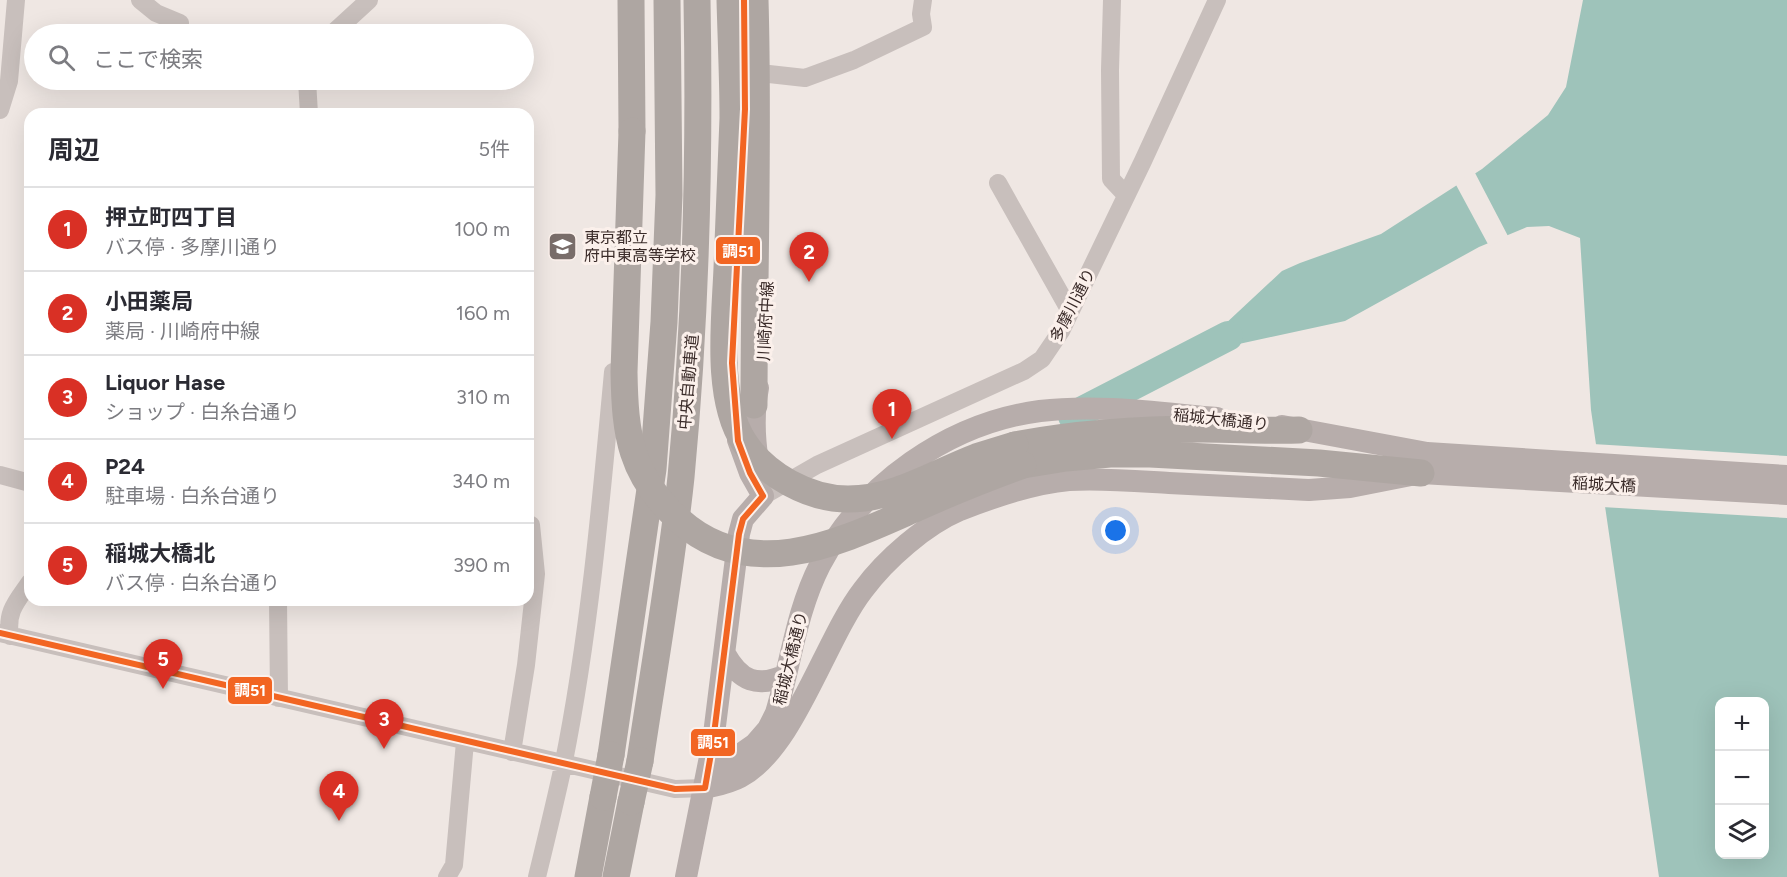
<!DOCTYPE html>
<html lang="ja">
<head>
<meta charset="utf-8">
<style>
	:root { --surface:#fff; --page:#f7f7f7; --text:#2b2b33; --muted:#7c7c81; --line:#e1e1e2; --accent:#d93025 }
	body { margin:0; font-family:Figtree,"Noto Sans JP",sans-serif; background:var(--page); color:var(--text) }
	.controls { position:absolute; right:18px; bottom:18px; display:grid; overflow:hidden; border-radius:12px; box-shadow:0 6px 24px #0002 }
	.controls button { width:54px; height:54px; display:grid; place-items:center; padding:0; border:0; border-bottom:2px solid var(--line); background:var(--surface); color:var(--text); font:30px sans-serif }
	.you { position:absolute; left:1116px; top:531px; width:21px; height:21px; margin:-15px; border:4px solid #fff; border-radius:50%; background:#1a73e8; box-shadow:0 0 0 9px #1a73e833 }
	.badge { display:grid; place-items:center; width:39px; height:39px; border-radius:50%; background:var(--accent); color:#fff; font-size:20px; font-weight:700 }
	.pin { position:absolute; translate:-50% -50px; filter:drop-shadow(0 2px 3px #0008) }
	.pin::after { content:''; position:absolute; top:32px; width:21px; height:18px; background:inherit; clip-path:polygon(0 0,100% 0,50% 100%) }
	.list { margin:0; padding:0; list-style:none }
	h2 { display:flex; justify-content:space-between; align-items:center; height:78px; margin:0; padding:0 24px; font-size:26px }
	h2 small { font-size:20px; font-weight:400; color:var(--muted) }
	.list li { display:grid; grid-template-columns:39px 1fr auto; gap:18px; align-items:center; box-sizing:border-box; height:84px; padding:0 24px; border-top:2px solid var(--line) }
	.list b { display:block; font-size:22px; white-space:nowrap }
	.list p { margin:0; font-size:20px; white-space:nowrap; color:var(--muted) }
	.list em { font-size:20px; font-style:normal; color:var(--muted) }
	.icon { flex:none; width:33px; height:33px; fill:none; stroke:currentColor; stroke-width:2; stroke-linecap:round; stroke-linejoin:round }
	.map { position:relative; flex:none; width:1787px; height:877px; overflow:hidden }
	.search { position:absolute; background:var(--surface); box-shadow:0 6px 24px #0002; left:24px; top:24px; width:510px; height:66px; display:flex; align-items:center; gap:15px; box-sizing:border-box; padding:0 21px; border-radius:33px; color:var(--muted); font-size:22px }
	.panel { position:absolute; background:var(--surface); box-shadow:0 6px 24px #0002; left:24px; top:108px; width:510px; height:498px; border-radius:18px }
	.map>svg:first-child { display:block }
	.water { fill:#9ec3ba; fill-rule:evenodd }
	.pier { fill:#efe7e3 }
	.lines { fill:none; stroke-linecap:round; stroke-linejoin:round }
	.river { stroke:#9ec3ba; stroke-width:30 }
	.minor { stroke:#c8bfbc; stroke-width:18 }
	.major { stroke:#b7adab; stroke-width:22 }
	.highway { stroke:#aea6a2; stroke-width:27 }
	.highway-bridge { stroke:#aea6a2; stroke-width:27 }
	.bus-1-casing { stroke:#fbf0eb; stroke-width:10 }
	.bus-1 { stroke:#f26522; stroke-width:6 }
	.labels { text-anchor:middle; stroke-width:6; stroke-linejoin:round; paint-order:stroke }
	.poi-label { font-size:16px; fill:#3a2b29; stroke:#fbf0eb; text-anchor:start }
	.street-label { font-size:16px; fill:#3a2b29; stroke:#fbf0eb }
	.line-badge { stroke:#fbf0eb; stroke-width:2 }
	.badge-label { font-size:16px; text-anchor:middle; font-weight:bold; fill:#fff }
</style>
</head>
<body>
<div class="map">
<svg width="1787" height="877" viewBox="0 0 1787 877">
	<rect width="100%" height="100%" fill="#efe7e3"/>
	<path class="water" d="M1583,0H1787V877H1659L1591,410L1580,238L1549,226L1527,227L1479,247L1345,321L1193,354L1282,271L1300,263L1381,234L1482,169L1548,115L1566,87ZM1720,702H1764V854H1720Z"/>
	<path class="pier" d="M1474,171L1509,238L1489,246L1455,183Z
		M1593,444L1787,456V518L1602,507Z"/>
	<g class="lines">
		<path class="river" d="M1073,416L1228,336"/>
		<path class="minor" d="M140,0L156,13L180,23
			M1112,0L1110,70L1111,179L1126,195
			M332,34L369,0
			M769,74L805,78L854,60L923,27L921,14L923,0
			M307,80L309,114
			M0,110L9,81L16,0
			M998,183L1070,311
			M0,475L30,483
			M763,496L817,465L1024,371L1042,359L1061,331L1143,161L1217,0
			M278,600L279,698
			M0,633L675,789L705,788
			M10,636C6,611 17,601 30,582
			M512,752L526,665L536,574L531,525H528
			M447,877L454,865L465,742
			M537,877C546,840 555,803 563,766C589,637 601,503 613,372"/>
		<path class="major" d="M1282,426L1427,453L1787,476
			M738,440L750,473L763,496
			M758,462C754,437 753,413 758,388
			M725,654C740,681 757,688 786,675
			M705,788L722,767L755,744L768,729L776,713C791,663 796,612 820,565C862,484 949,423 1040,411C1098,404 1159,413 1217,418
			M705,788C717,785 729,783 740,777C794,749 825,639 863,590C886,559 925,525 960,510C993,497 1034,483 1069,480C1102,478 1136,481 1169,483C1215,485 1262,488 1309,490L1350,487L1421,473L1787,494
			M686,877L713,742L739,534L743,519L763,496"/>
		<path class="highway" d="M631,0L632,131
			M754,405C754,270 759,135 755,0
			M1015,445C1077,433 1140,429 1203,429C1235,429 1267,431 1299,430
			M1023,465L1066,458L1110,454H1150L1319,463L1421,473
			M611,755L653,469L664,322L669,195L667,0
			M640,761C654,667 671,572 681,477C696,318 700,160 697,0
			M588,877L603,797
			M616,877L631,802"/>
		<path class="highway-bridge" d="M730,0C731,39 733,79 733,118C731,168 729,218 727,268C725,319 715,398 744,442C765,475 809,499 848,499C895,499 934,473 976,457C989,453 1002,449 1015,445
			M632,131L624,372C625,435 630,475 679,520C752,586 842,541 917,508C952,492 987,478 1023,465
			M603,797L611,755
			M631,802L640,761"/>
		<defs>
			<path id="bus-1" d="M744,0L745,109L732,363L738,441L750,473L763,496
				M0,633L675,789L705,788L713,742L739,534L743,519L763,496"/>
		</defs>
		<use href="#bus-1" class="bus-1-casing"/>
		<use href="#bus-1" class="bus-1"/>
	</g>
	<defs>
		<symbol id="school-square" viewBox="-11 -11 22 22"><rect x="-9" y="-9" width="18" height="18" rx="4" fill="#796d6a" stroke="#fbf0eb"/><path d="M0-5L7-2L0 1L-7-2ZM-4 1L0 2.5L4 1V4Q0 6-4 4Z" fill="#fff"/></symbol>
	</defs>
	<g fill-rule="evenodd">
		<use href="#school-square" x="546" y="230" width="33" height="33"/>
	</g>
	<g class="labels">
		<g class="poi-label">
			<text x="584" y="243">東京都立<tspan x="584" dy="18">府中東高等学校</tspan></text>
		</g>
		<g class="street-label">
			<text transform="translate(1072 305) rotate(-63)" y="6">多摩川通り</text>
			<text transform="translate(765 321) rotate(-87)" y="6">川崎府中線</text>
			<text transform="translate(688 382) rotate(-85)" y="6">中央自動車道</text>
			<text transform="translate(1221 419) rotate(6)" y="6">稲城大橋通り</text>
			<text transform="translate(1604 484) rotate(3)" y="6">稲城大橋</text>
			<text transform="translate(790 658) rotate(-76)" y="6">稲城大橋通り</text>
		</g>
	</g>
	<g class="line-badge">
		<rect x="715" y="236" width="46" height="29" rx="6" fill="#f26522"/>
		<rect x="227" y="676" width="46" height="29" rx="6" fill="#f26522"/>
		<rect x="690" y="728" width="46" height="29" rx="6" fill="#f26522"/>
	</g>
	<g class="badge-label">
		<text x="738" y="257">調51</text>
		<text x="250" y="696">調51</text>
		<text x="713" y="748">調51</text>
	</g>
</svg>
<div class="controls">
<button>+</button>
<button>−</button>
<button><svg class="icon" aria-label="layers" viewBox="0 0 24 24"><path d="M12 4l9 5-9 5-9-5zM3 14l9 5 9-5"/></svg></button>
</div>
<div class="you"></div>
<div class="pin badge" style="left:892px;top:439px">1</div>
<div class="pin badge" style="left:809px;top:282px">2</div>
<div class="pin badge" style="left:384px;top:749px">3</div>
<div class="pin badge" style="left:339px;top:821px">4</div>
<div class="pin badge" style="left:163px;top:689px">5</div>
<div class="search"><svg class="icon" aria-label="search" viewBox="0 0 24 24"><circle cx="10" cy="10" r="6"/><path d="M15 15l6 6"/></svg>ここで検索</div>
<section class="panel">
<h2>周辺<small>5件</small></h2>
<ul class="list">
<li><span class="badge">1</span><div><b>押立町四丁目</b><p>バス停 · 多摩川通り</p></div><em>100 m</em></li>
<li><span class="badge">2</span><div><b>小田薬局</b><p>薬局 · 川崎府中線</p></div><em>160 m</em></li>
<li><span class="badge">3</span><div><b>Liquor Hase</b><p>ショップ · 白糸台通り</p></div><em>310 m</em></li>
<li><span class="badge">4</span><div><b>P24</b><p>駐車場 · 白糸台通り</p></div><em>340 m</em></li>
<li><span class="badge">5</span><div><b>稲城大橋北</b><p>バス停 · 白糸台通り</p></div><em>390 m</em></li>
</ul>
</section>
</div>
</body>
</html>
